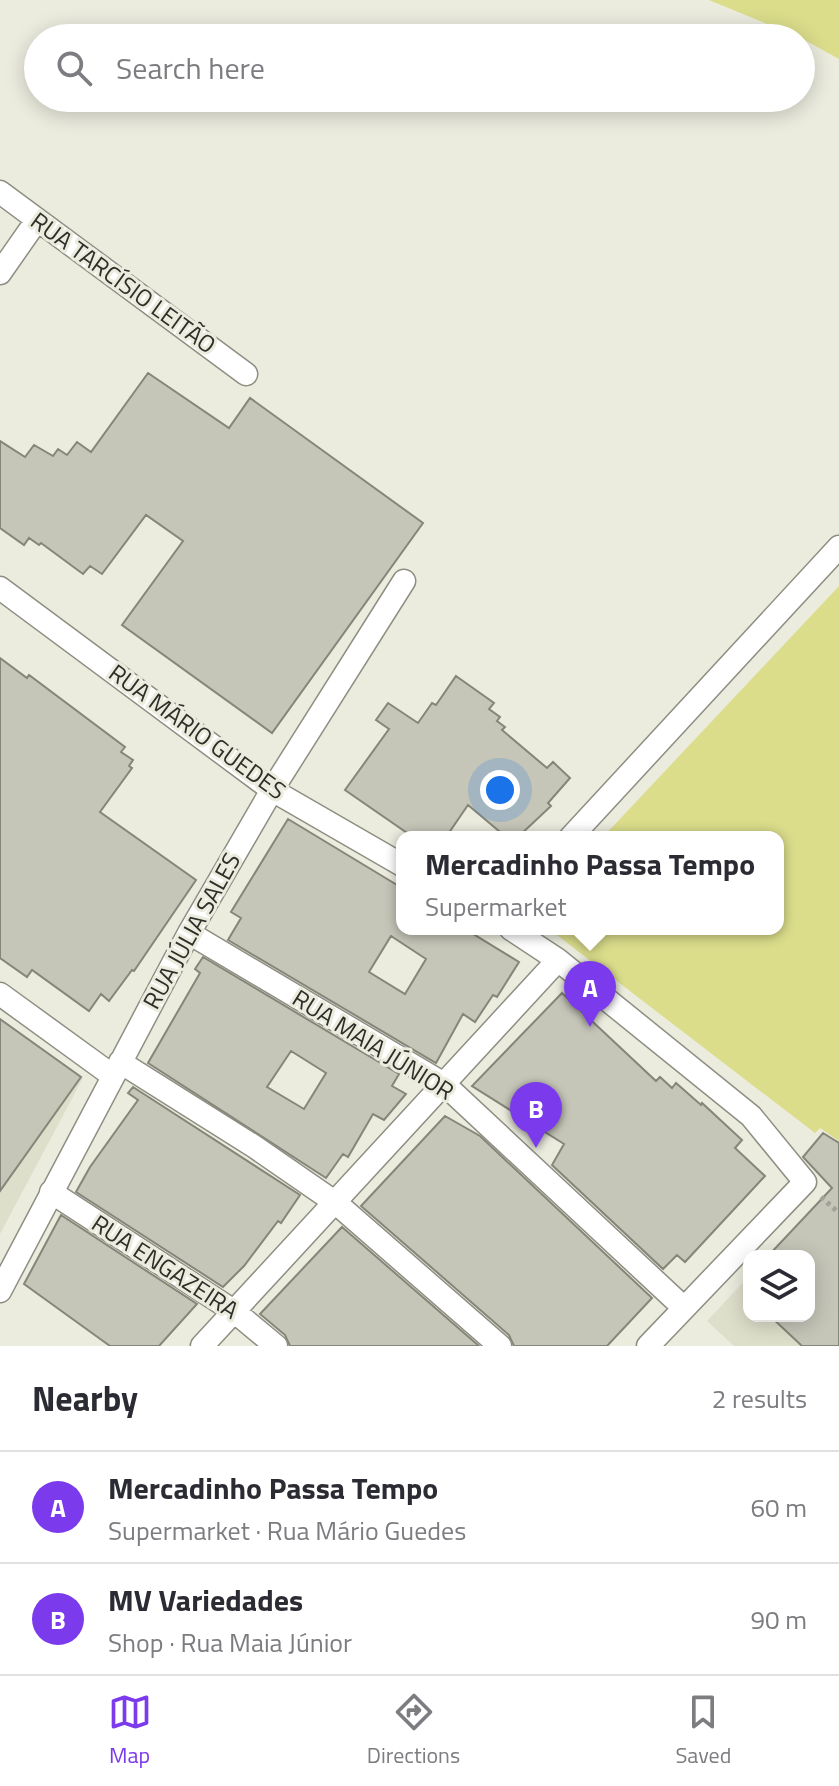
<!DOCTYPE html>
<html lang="en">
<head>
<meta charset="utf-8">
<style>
	:root { --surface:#fff; --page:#f2f2f3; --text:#2b2b33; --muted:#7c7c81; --line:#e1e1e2; --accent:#7c3aed }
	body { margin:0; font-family:"Titillium Web",sans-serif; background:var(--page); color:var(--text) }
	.controls { position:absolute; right:24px; bottom:24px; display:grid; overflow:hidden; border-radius:16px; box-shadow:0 4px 20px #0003 }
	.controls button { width:72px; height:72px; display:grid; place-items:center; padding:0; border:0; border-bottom:2px solid var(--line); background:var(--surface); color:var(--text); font:40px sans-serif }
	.you { position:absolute; left:500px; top:790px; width:28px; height:28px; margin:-20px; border:6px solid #fff; border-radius:50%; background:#1a73e8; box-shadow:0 0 0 12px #1a73e833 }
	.badge { display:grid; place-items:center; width:52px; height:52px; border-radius:50%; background:var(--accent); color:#fff; font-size:26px; font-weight:700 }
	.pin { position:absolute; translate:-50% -66px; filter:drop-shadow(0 2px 4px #0008) }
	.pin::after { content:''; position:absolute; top:42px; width:28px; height:24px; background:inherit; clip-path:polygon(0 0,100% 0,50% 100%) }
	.popup { position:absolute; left:396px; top:831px; width:388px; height:104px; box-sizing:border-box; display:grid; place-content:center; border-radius:16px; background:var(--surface); filter:drop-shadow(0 2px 6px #0005); font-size:26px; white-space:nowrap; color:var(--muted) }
	.popup b { font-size:30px; color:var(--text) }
	.popup::after { content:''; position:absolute; left:50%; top:100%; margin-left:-16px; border:16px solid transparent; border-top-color:var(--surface) }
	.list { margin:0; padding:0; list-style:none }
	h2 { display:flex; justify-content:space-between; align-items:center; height:104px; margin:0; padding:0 32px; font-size:34px }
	h2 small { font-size:26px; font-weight:400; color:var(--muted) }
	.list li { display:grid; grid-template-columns:52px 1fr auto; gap:24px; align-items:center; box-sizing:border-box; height:112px; padding:0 32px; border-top:2px solid var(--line) }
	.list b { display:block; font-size:30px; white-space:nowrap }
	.list p { margin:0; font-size:26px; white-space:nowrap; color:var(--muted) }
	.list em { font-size:26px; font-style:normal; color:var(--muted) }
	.icon { flex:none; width:44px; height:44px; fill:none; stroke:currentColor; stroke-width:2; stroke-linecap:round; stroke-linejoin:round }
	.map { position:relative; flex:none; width:839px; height:1346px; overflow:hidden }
	.search { position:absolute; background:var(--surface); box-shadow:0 4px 20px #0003; left:24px; right:24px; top:24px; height:88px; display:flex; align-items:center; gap:20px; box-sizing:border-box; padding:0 28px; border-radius:44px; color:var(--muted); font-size:30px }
	.sheet { height:328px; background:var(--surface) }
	nav { display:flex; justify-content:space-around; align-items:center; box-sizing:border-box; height:112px; border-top:2px solid var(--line); background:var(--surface); font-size:22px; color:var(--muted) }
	nav a { display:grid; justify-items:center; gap:4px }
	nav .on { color:var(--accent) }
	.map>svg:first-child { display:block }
	.built { fill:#dedfcb }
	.green { fill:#dbdd8b }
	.building { fill:#c5c6b8; stroke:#858579; stroke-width:2; fill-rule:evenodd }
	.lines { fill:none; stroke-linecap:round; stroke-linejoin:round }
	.street-casing { stroke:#8e8f82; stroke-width:25 }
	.path { stroke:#a2a398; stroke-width:5; stroke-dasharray:4 4; stroke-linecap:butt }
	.street { stroke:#fff; stroke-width:22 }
	.labels { text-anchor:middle; stroke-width:6; stroke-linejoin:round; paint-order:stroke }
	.street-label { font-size:24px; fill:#2e2f29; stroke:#ebecde }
</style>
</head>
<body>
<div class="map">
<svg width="839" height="1346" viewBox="0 0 839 1346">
	<rect width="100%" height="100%" fill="#ebecde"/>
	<path class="built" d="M0,1019L83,1078L0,1234Z
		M820,1200L839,1219V1346H734L707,1321L749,1276V1316H809V1256H768Z"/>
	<path class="green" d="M709,0H839V59L801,38Z
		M839,586V1141L820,1128L815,1133L549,929H778V837H603Z"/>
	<path class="building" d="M148,373L229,428L250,398L423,523L272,733L122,625L183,541L146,515L102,574L90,566L83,574L41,543L39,545L29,538L24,545L0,528V441L25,457L34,445L53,456L58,449L67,455L77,442L91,452Z
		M0,658L27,678L29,675L125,747L121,752L133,760L129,766L132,768L100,812L196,880L134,971L132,970L109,1001L101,994L89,1011L32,970L27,977L0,958Z
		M456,676L494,703L489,709L500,717L497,721L505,727L502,730L547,768L553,762L570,778L548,803L551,806L518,837H506L468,805L446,837H413L345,790L389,729L376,720L388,703L418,723L432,703L436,705Z
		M288,819L402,888V929H465L519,962L497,997L493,995L475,1022L463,1014L436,1063L228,940L241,918L231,912ZM391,936L426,959L405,994L369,972Z
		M203,957L399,1074L392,1086L406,1094L384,1120L373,1114L348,1157L343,1154L326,1178L148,1063L200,973L195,969ZM291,1051L326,1073L304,1109L267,1087Z
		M562,993L656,1081L660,1077L672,1088L676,1083L701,1105L702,1103L742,1140L735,1148L765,1176L685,1262L677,1255L663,1269L552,1165L564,1144L472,1086Z
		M0,1019L81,1077L0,1191Z
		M133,1087L300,1195L281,1223L278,1221L244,1266L223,1287L76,1192L90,1167L138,1100L128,1093Z
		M445,1116L480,1136L652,1298L607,1346H514L509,1335L361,1206Z
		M823,1133L839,1143V1346H802L770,1316H809V1256H768L832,1188L803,1157Z
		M61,1215L197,1304L159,1346H110L24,1284Z
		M342,1227L479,1346H290L285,1335L260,1314Z"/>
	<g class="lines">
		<defs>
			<path id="street" d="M0,192L246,374
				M0,273L37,220
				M0,588L272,790L402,865
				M571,837L839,547
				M511,929L558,960L751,1116L805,1182L648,1346
				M189,933L444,1084L684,1308
				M0,994L113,1076
				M120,1062L255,1147L336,1203L500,1346
				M51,1192L235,1312L276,1346
				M0,1291L189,933L272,790L404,581
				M202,1346L558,960"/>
		</defs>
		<use href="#street" class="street-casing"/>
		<path class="path" d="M821,1197L839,1213"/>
		<use href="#street" class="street"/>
	</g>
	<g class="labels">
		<g class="street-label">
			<text transform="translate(123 283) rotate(36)" y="8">RUA TARCÍSIO LEITÃO</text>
			<text transform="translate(197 732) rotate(36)" y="8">RUA MÁRIO GUEDES</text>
			<text transform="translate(192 931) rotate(-61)" y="8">RUA JÚLIA SALES</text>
			<text transform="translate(373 1045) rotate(32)" y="8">RUA MAIA JÚNIOR</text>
			<text transform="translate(165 1267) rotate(33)" y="8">RUA ENGAZEIRA</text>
		</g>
	</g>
</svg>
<div class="controls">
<button><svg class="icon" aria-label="layers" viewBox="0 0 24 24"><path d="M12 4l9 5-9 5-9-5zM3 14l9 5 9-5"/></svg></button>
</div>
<div class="you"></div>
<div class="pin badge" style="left:590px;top:1027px">A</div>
<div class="popup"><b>Mercadinho Passa Tempo</b>Supermarket</div>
<div class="pin badge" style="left:536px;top:1148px">B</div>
<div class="search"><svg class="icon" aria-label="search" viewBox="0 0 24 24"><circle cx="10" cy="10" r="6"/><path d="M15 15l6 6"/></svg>Search here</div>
</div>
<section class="sheet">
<h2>Nearby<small>2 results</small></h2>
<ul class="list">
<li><span class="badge">A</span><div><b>Mercadinho Passa Tempo</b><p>Supermarket · Rua Mário Guedes</p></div><em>60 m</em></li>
<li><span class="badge">B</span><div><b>MV Variedades</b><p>Shop · Rua Maia Júnior</p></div><em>90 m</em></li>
</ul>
</section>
<nav>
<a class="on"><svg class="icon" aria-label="map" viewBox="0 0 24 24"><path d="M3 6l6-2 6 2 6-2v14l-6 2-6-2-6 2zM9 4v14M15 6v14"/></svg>Map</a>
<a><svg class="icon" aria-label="directions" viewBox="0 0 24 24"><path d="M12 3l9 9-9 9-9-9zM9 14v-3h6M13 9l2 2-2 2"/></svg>Directions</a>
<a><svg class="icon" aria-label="saved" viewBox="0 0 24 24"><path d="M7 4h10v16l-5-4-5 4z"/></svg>Saved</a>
</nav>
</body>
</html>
